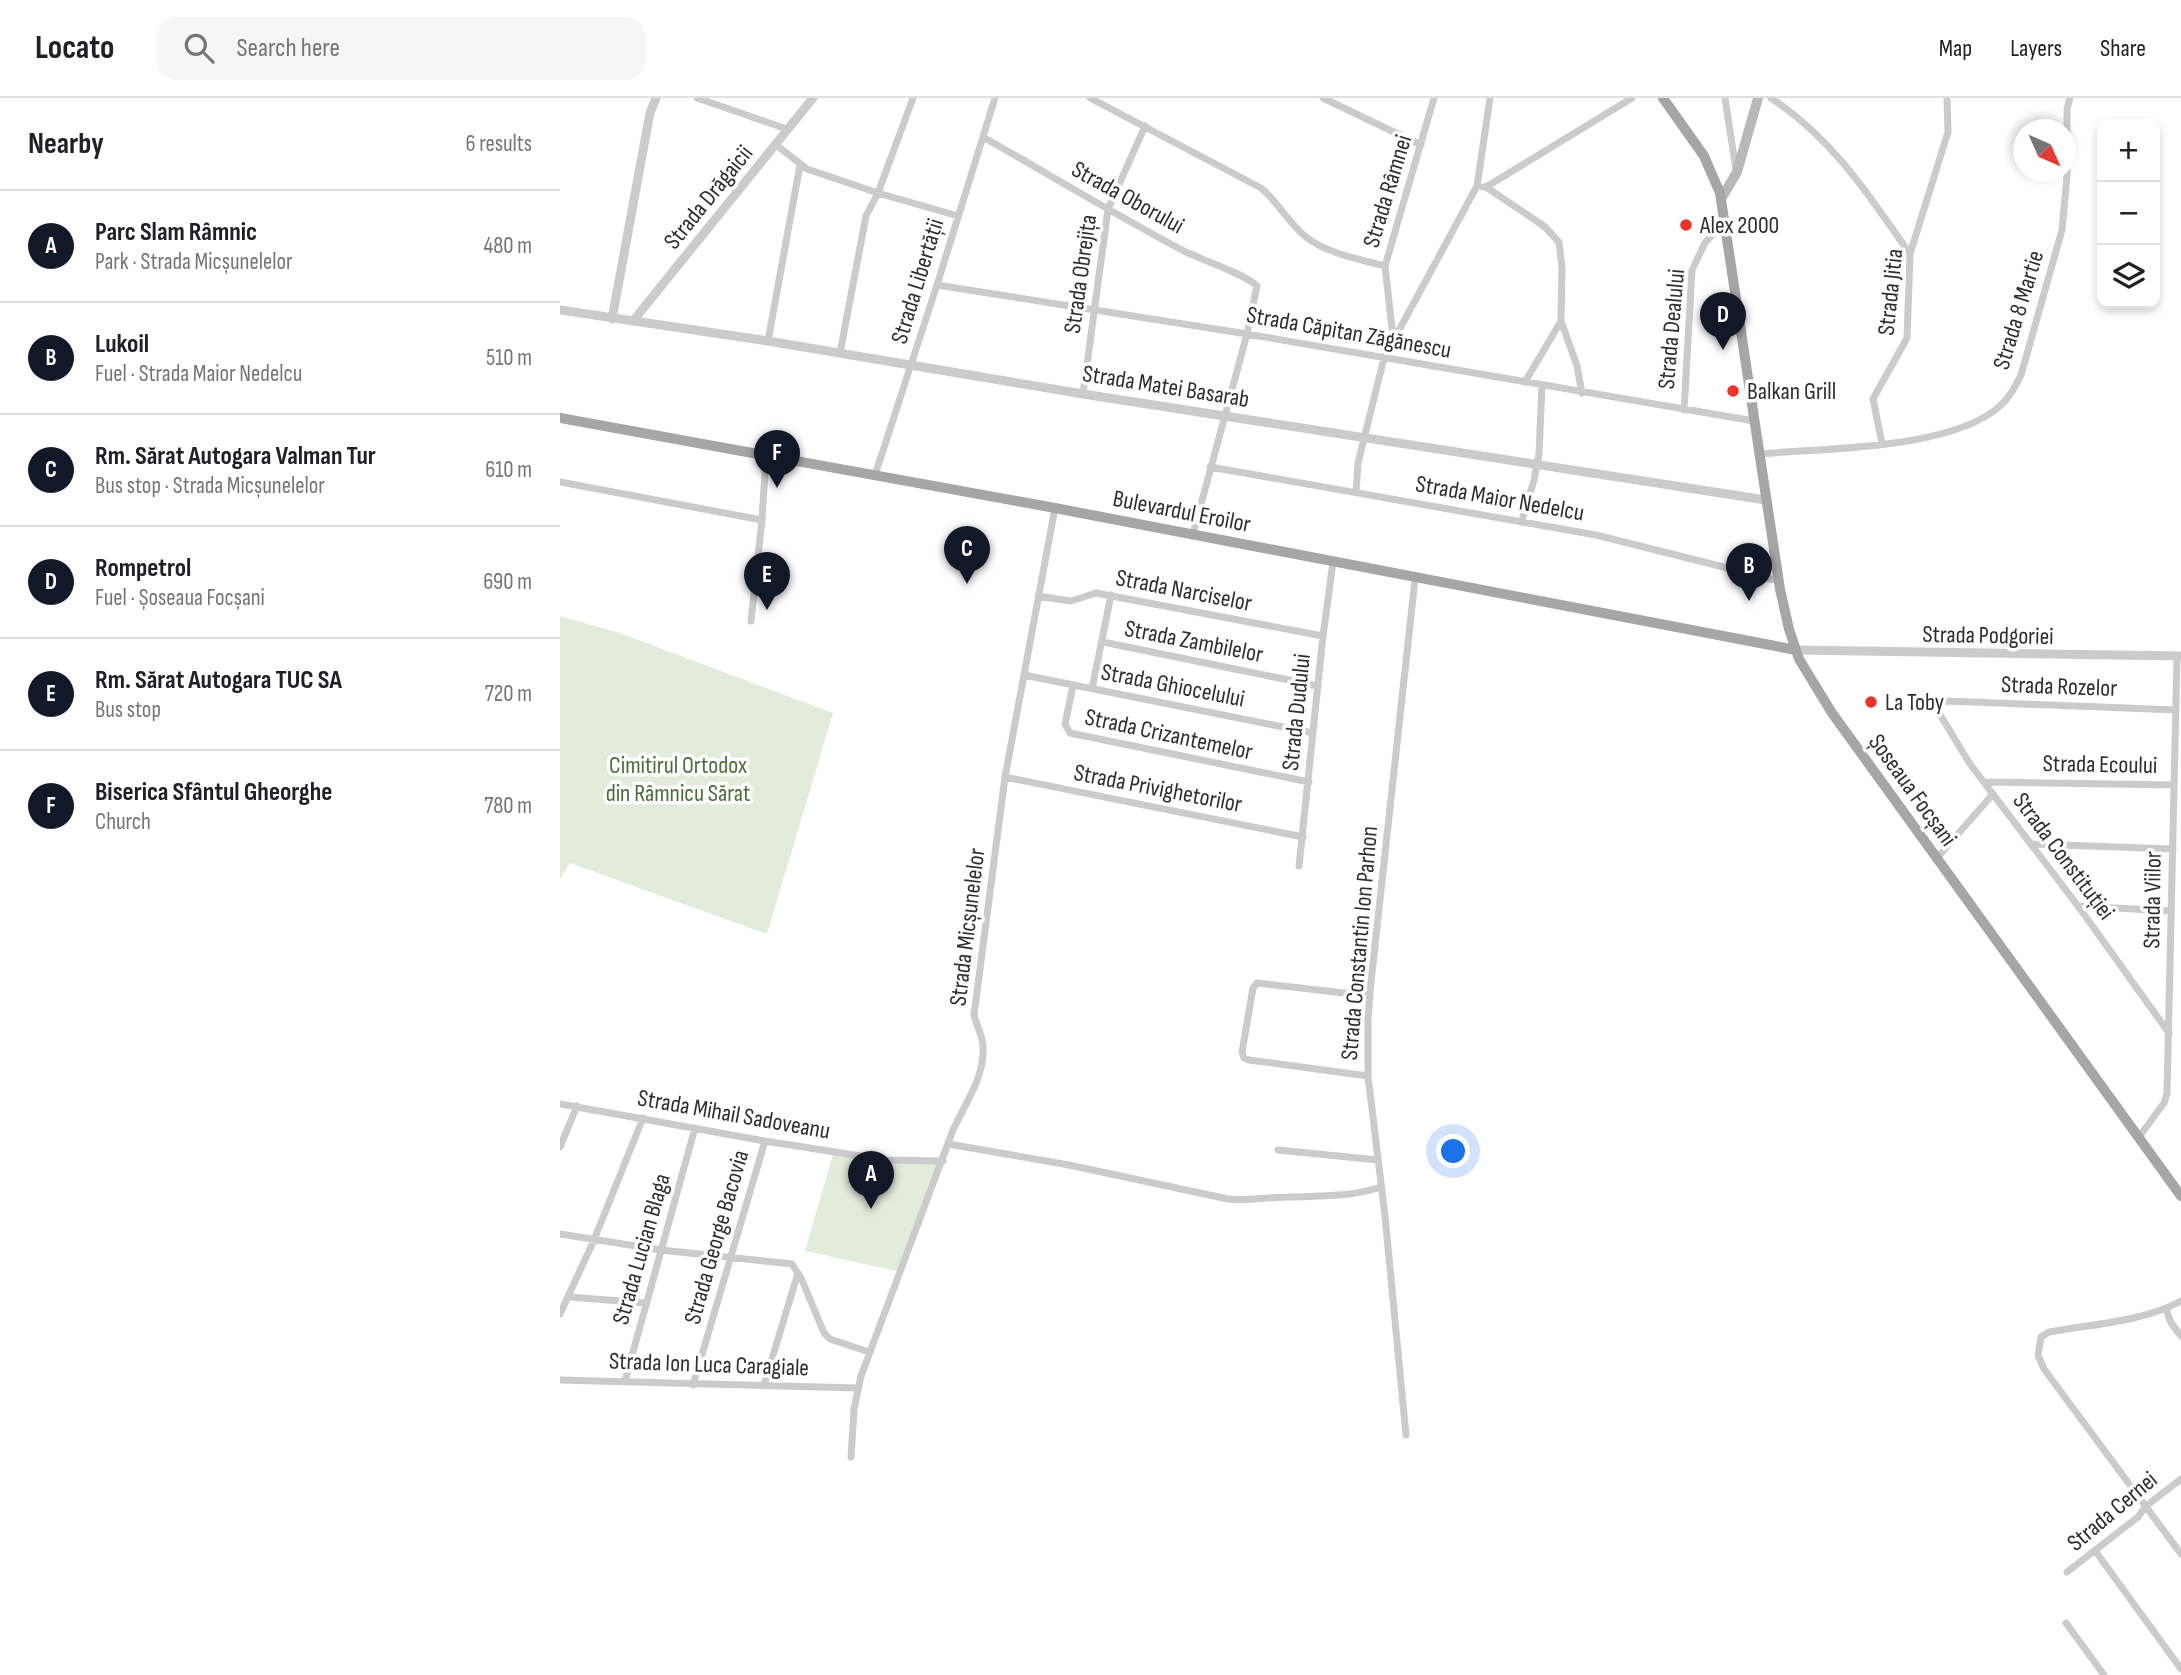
<!DOCTYPE html>
<html lang="en">
<head>
<meta charset="utf-8">
<style>
	:root { --surface:#fff; --page:#f6f6f6; --text:#202124; --muted:#757577; --line:#e0e0e0; --accent:#111827 }
	body { margin:0; font-family:"Sofia Sans Condensed",sans-serif; background:var(--page); color:var(--text) }
	.controls { position:absolute; right:21px; top:21px; display:grid; overflow:hidden; border-radius:14px; box-shadow:0 4px 10px #0003 }
	.controls button { width:63px; height:63px; display:grid; place-items:center; padding:0; border:0; border-bottom:2px solid var(--line); background:var(--surface); color:var(--text); font:35px sans-serif }
	.compass { position:absolute; left:1453px; top:21px; width:63px; height:63px; border-radius:50%; background:var(--surface); box-shadow:0 4px 10px #0003; rotate:135deg }
	.you { position:absolute; left:894px; top:1054px; width:24px; height:24px; margin:-18px; border:5px solid #fff; border-radius:50%; background:#1a73e8; box-shadow:0 0 0 10px #1a73e833 }
	.badge { display:grid; place-items:center; width:46px; height:46px; border-radius:50%; background:var(--accent); color:#fff; font-size:23px; font-weight:700 }
	.pin { position:absolute; translate:-50% -58px; filter:drop-shadow(0 2px 4px #0008) }
	.pin::after { content:''; position:absolute; top:37px; width:24px; height:21px; background:inherit; clip-path:polygon(0 0,100% 0,50% 100%) }
	.list { margin:0; padding:0; list-style:none }
	h2 { display:flex; justify-content:space-between; align-items:center; height:91px; margin:0; padding:0 28px; font-size:30px }
	h2 small { font-size:23px; font-weight:400; color:var(--muted) }
	.list li { display:grid; grid-template-columns:46px 1fr auto; gap:21px; align-items:center; box-sizing:border-box; height:112px; padding:0 28px; border-top:2px solid var(--line) }
	.list b { display:block; font-size:26px; white-space:nowrap }
	.list p { margin:0; font-size:23px; white-space:nowrap; color:var(--muted) }
	.list em { font-size:23px; font-style:normal; color:var(--muted) }
	.icon { flex:none; width:38px; height:38px; fill:none; stroke:currentColor; stroke-width:2; stroke-linecap:round; stroke-linejoin:round }
	.map { position:relative; flex:none; width:1621px; height:1577px; overflow:hidden }
	header { display:flex; align-items:center; gap:42px; box-sizing:border-box; height:98px; padding:0 35px; background:var(--surface); border-bottom:2px solid var(--line) }
	header strong { font-size:33px }
	nav { display:flex; gap:38px; margin-inline-start:auto; font-size:24px }
	.search { width:490px; height:63px; background:var(--page); display:flex; align-items:center; gap:18px; box-sizing:border-box; padding:0 24px; border-radius:21px; color:var(--muted); font-size:26px }
	main { display:flex }
	aside { flex:1; background:var(--surface) }
	.map>svg:first-child { display:block }
	.green { fill:#e2ecdb }
	.lines { fill:none; stroke-linecap:round; stroke-linejoin:round }
	.minor { stroke:#cbcbcb; stroke-width:7 }
	.tertiary { stroke:#cbcbcb; stroke-width:9 }
	.secondary { stroke:#b8b8b8; stroke-width:10 }
	.primary { stroke:#a6a6a6; stroke-width:10 }
	.poi-dot { fill:#ee3227; stroke:#fff; stroke-width:2.5 }
	.labels { text-anchor:middle; stroke-width:7; stroke-linejoin:round; paint-order:stroke }
	.street-label { font-size:24px; fill:#2e2e2e; stroke:#fff }
	.poi-label { font-size:24px; fill:#2e2e2e; stroke:#fff; text-anchor:start }
	.park-label { font-size:24px; fill:#4a6c39; stroke:#fff }
</style>
</head>
<body>
<header>
<strong>Locato</strong>
<div class="search"><svg class="icon" aria-label="search" viewBox="0 0 24 24"><circle cx="10" cy="10" r="6"/><path d="M15 15l6 6"/></svg>Search here</div>
<nav><a>Map</a><a>Layers</a><a>Share</a></nav>
</header>
<main>
<aside>
<h2>Nearby<small>6 results</small></h2>
<ul class="list">
<li><span class="badge">A</span><div><b>Parc Slam Râmnic</b><p>Park · Strada Micșunelelor</p></div><em>480 m</em></li>
<li><span class="badge">B</span><div><b>Lukoil</b><p>Fuel · Strada Maior Nedelcu</p></div><em>510 m</em></li>
<li><span class="badge">C</span><div><b>Rm. Sărat Autogara Valman Tur</b><p>Bus stop · Strada Micșunelelor</p></div><em>610 m</em></li>
<li><span class="badge">D</span><div><b>Rompetrol</b><p>Fuel · Șoseaua Focșani</p></div><em>690 m</em></li>
<li><span class="badge">E</span><div><b>Rm. Sărat Autogara TUC SA</b><p>Bus stop</p></div><em>720 m</em></li>
<li><span class="badge">F</span><div><b>Biserica Sfântul Gheorghe</b><p>Church</p></div><em>780 m</em></li>
</ul>
</aside>
<div class="map">
<svg width="1621" height="1577" viewBox="0 0 1621 1577">
	<rect width="100%" height="100%" fill="#fff"/>
	<path class="green" d="M0,518L57,534L273,615L207,836L10,765L0,781Z
		M274,1053L326,1062L383,1063L341,1174L245,1153Z"/>
	<g class="lines">
		<path class="minor" d="M137,0L227,31
			M530,0L701,90C719,105 729,126 746,139C768,156 799,161 825,168
			M763,0L861,47
			M1165,0L1176,72
			M1211,0C1272,40 1309,97 1350,156
			M423,39C490,77 556,117 624,153C642,162 685,176 697,188L687,236L633,436
			M215,46L247,71L318,95L398,118
			M923,89H926L1072,0
			M926,89L984,128L999,144L1002,170L1001,223L1017,268L1022,295
			M377,187L687,236L1194,323
			M833,239L825,168L874,0
			M208,243L240,67
			M280,255L306,118L318,95L353,0
			M965,284L1001,223
			M523,296L548,111L585,28
			M1124,312L1132,172L1145,145L1165,122
			M1322,346L1313,301L1347,240L1350,156L1388,34L1387,0
			M1199,356C1263,350 1391,352 1440,308C1450,299 1455,289 1461,277L1502,132L1507,78V11L1510,0
			M650,369L1036,437L1219,483
			M315,377L377,187L435,0
			M0,384L202,422
			M796,394L798,365L824,260L917,88L930,0
			M962,422L974,382L979,356L982,287
			M478,498L511,503L536,495L763,538
			M191,523L202,422L206,358
			M543,544L758,588
			M464,577L753,635
			M513,588L505,626L510,635L749,684
			M532,591L551,497
			M445,679L743,739
			M1424,684L1614,687
			M1472,746L1613,751
			M1376,761L1433,696
			M739,768L763,538L773,464
			M1518,808L1611,813
			M1609,935L1518,808L1410,666L1376,610V606L1387,603L1616,612
			M808,978L689,962L684,960L682,954L693,890L697,885L810,898
			M0,1006L205,1043L326,1062L383,1063
			M1579,1039L1604,1005L1607,995L1617,558
			M388,1046L509,1067L668,1101C688,1103 708,1099 728,1099C761,1098 790,1099 821,1089
			M0,1049L17,1008
			M718,1052L818,1062
			M0,1136L101,1152L232,1166L242,1182L264,1235L270,1241L309,1254
			M9,1199L86,1205
			M1621,1203C1582,1224 1533,1226 1489,1234L1481,1239L1478,1257L1484,1271L1621,1456
			M1606,1211L1611,1225L1621,1238
			M0,1216L34,1142L83,1020
			M0,1282L298,1290
			M65,1283L135,1030
			M133,1287L205,1043
			M204,1287L238,1175
			M846,1337L825,1118L808,978V921L811,884L855,481
			M291,1359L294,1311L301,1278L393,1032C405,1006 425,978 423,949C423,938 416,927 414,917L445,679L495,410
			M1536,1454L1621,1571
			M1507,1474L1578,1419L1586,1408L1621,1381
			M1506,1525L1544,1577"/>
		<path class="tertiary" d="M0,212L208,243L523,296L1206,402
			M52,221L90,15L96,0
			M73,223L253,0
			M1236,552L1621,558"/>
		<path class="secondary" d="M1161,101L1177,74L1198,0"/>
		<path class="primary" d="M1103,0L1144,58L1160,95L1220,491L1229,531L1239,561L1272,615L1621,1098
			M0,320L495,410L1236,552"/>
	</g>
	<g class="poi-dot">
		<circle cx="1126" cy="127" r="7"/>
		<circle cx="1173" cy="293" r="7"/>
		<circle cx="1311" cy="604" r="7"/>
	</g>
	<g class="labels">
		<g class="street-label">
			<text transform="translate(827 93) rotate(-73)" y="8">Strada Râmnei</text>
			<text transform="translate(148 99) rotate(-51)" y="8">Strada Drăgaicii</text>
			<text transform="translate(568 99) rotate(29)" y="8">Strada Oborului</text>
			<text transform="translate(520 176) rotate(-82)" y="8">Strada Obrejița</text>
			<text transform="translate(357 183) rotate(-73)" y="8">Strada Libertății</text>
			<text transform="translate(1330 194) rotate(-84)" y="8">Strada Jitia</text>
			<text transform="translate(1458 212) rotate(-73)" y="8">Strada 8 Martie</text>
			<text transform="translate(1111 231) rotate(-85)" y="8">Strada Dealului</text>
			<text transform="translate(789 234) rotate(10)" y="8">Strada Căpitan Zăgănescu</text>
			<text transform="translate(606 288) rotate(9)" y="8">Strada Matei Basarab</text>
			<text transform="translate(940 400) rotate(10)" y="8">Strada Maior Nedelcu</text>
			<text transform="translate(622 413) rotate(11)" y="8">Bulevardul Eroilor</text>
			<text transform="translate(624 492) rotate(11)" y="8">Strada Narciselor</text>
			<text transform="translate(1428 537) rotate(1)" y="8">Strada Podgoriei</text>
			<text transform="translate(634 543) rotate(11)" y="8">Strada Zambilelor</text>
			<text transform="translate(613 587) rotate(11)" y="8">Strada Ghiocelului</text>
			<text transform="translate(1499 588) rotate(2)" y="8">Strada Rozelor</text>
			<text transform="translate(736 614) rotate(-84)" y="8">Strada Dudului</text>
			<text transform="translate(609 636) rotate(12)" y="8">Strada Crizantemelor</text>
			<text transform="translate(1540 666) rotate(1)" y="8">Strada Ecoului</text>
			<text transform="translate(598 690) rotate(11)" y="8">Strada Privighetorilor</text>
			<text transform="translate(1353 692) rotate(54)" y="8">Șoseaua Focșani</text>
			<text transform="translate(1504 758) rotate(53)" y="8">Strada Constituției</text>
			<text transform="translate(1592 802) rotate(-89)" y="8">Strada Viilor</text>
			<text transform="translate(407 829) rotate(-83)" y="8">Strada Micșunelelor</text>
			<text transform="translate(799 845) rotate(-85)" y="8">Strada Constantin Ion Parhon</text>
			<text transform="translate(174 1016) rotate(10)" y="8">Strada Mihail Sadoveanu</text>
			<text transform="translate(156 1139) rotate(-74)" y="8">Strada George Bacovia</text>
			<text transform="translate(81 1151) rotate(-74)" y="8">Strada Lucian Blaga</text>
			<text transform="translate(149 1266) rotate(2)" y="8">Strada Ion Luca Caragiale</text>
			<text transform="translate(1552 1413) rotate(-40)" y="8">Strada Cernei</text>
		</g>
		<g class="poi-label">
			<text x="1140" y="135">Alex 2000</text>
			<text x="1187" y="301">Balkan Grill</text>
			<text x="1325" y="612">La Toby</text>
		</g>
		<g class="park-label">
			<text x="118" y="675">Cimitirul Ortodox<tspan x="118" dy="28">din Râmnicu Sărat</tspan></text>
		</g>
	</g>
</svg>
<div class="controls">
<button>+</button>
<button>−</button>
<button><svg class="icon" aria-label="layers" viewBox="0 0 24 24"><path d="M12 4l9 5-9 5-9-5zM3 14l9 5 9-5"/></svg></button>
</div>
<svg class="compass" viewBox="-18 -18 36 36"><path d="M0-13l5 13h-10z" fill="#e53935"/><path d="M0 13l5-13h-10z" fill="#757577"/></svg>
<div class="you"></div>
<div class="pin badge" style="left:311px;top:1111px">A</div>
<div class="pin badge" style="left:1189px;top:503px">B</div>
<div class="pin badge" style="left:407px;top:486px">C</div>
<div class="pin badge" style="left:1163px;top:252px">D</div>
<div class="pin badge" style="left:207px;top:512px">E</div>
<div class="pin badge" style="left:217px;top:390px">F</div>
</div>
</main>
</body>
</html>
